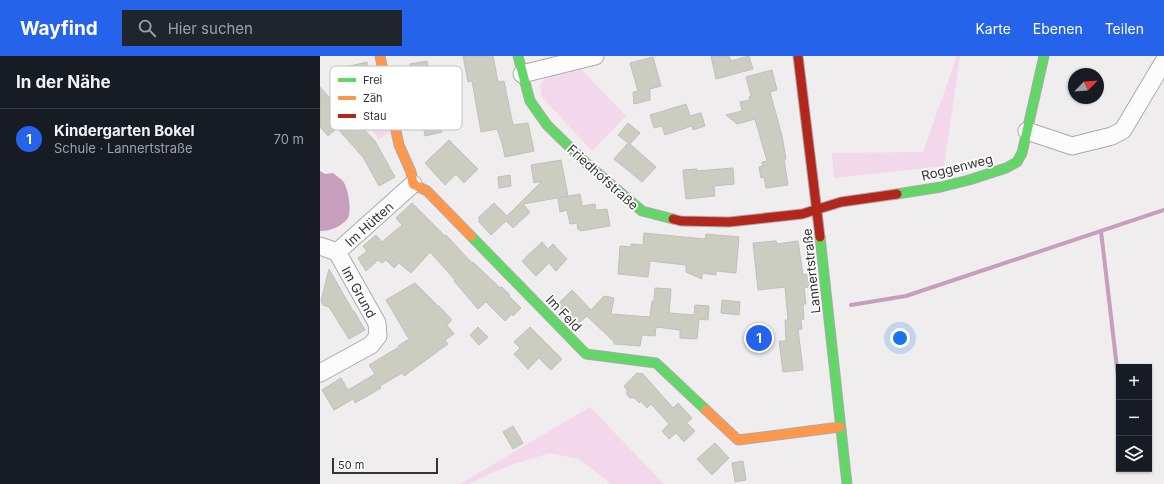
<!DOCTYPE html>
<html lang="de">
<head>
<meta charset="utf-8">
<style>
	:root { --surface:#171b24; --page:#20242c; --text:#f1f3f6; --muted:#9ea1a6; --line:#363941; --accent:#2563eb }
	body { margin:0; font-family:Inter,sans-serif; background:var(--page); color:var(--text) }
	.controls { position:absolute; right:12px; bottom:12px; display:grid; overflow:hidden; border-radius:0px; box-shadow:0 1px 3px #0004 }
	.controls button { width:36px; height:36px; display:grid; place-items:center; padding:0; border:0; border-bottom:1px solid var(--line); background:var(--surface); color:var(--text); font:20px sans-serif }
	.compass { position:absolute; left:748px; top:12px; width:36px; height:36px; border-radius:50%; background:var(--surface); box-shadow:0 1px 3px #0004; rotate:65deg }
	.scale { position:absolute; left:12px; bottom:10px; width:106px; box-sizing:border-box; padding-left:4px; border:2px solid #353334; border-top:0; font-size:11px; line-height:14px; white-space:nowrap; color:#353334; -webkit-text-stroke:3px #fff; paint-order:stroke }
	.you { position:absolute; left:580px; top:282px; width:14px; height:14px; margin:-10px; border:3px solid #fff; border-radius:50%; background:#1a73e8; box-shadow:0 0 0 6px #1a73e833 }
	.badge { display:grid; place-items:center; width:26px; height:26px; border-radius:50%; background:var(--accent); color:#fff; font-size:13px; font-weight:700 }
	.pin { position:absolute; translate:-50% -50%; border:2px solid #fff; box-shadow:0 1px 4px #0006 }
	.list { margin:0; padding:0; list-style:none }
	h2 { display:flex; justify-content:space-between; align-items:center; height:52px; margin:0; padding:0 16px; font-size:17px }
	h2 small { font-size:13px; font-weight:400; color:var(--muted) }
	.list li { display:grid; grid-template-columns:26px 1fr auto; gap:12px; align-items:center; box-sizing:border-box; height:60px; padding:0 16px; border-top:1px solid var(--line) }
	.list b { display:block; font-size:15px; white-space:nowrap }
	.list p { margin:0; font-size:13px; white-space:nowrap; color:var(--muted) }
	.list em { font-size:13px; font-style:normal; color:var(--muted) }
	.icon { flex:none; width:22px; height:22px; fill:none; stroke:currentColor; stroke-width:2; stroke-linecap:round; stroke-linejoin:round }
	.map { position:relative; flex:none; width:844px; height:428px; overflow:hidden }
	header { display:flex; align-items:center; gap:24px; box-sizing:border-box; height:56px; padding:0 20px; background:var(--accent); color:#fff }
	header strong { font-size:19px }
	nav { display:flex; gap:22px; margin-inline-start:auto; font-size:14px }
	.search { width:280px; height:36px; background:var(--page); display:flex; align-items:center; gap:10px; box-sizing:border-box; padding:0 14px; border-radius:0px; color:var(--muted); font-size:15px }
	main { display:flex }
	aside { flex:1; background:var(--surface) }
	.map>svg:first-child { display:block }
	.green { fill:#f3d7eb }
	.water { fill:#c89ebe }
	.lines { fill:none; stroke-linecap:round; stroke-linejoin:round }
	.stream { stroke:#c89ebe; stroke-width:4 }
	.building { fill:#cbcdc0; stroke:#c0bfbf }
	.street-casing { stroke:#acaaab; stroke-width:19 }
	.fast-casing { stroke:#acaaab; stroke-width:11 }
	.slow-casing { stroke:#acaaab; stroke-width:11 }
	.jam-casing { stroke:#acaaab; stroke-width:11 }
	.street { stroke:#fdfcfc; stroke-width:17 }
	.fast { stroke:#63d668; stroke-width:9 }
	.slow { stroke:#ff974d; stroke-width:9 }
	.jam { stroke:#b3261e; stroke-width:9 }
	.labels { text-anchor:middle; stroke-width:3.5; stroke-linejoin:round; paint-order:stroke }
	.street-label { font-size:13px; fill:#353334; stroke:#fff }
	.key { fill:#fff; stroke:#c2c2c2; stroke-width:1 }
	.key-label { font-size:11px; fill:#353334 }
</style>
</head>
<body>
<header>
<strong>Wayfind</strong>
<div class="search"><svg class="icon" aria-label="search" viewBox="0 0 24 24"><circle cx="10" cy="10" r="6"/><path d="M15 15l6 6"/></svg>Hier suchen</div>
<nav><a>Karte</a><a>Ebenen</a><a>Teilen</a></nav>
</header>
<main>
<aside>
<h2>In der Nähe<small></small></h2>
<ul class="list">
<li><span class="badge">1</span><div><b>Kindergarten Bokel</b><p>Schule · Lannertstraße</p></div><em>70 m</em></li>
</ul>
</aside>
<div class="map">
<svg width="844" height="428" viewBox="0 0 844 428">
	<rect width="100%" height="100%" fill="#efedee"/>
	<path class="green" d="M637,0H640L624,110L514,122L512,97L603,96Z
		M262,14L306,60L272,95L222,41L220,30L226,21Z
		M60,35L70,76L59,83L24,43Z
		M270,351L344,428H291L259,403L230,397L185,411L148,428H140Z"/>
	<path class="water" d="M0,115L5,118L13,117C16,120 20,122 23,125C28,132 32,154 28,162C25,166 20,170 15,172C10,174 6,175 0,175Z"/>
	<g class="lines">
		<path class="stream" d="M781,175L799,329
			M531,249L586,240L844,154"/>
	</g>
	<path class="building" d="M143,0H173L178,26L184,25L193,69L208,67L214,95L185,101L182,87L177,73L161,76L152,25L148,26Z
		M391,0H409L411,5L429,0L433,13L396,23Z
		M333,1L341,30L330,33V44L314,48L313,36L318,35L310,7Z
		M107,5L110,18L93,22L90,8Z
		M47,6L51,25L45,26L47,35L32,38L26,11Z
		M452,14L457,34L450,36L462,80L466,103H464L468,129L446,132L444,121L441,122L439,111L443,110L442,106L447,105L435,63L417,68L406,59L422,55L420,46L430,44L429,41L431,40L426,21Z
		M0,31L39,75L37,66L55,85L75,121L59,130L43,101L17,72L8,80L0,71Z
		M115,46L122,76L105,80L103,69L91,72L87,53L89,49Z
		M366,48L370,60L381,57L385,70L373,74L372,70L345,79L342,70L334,72L330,59Z
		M308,67L320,77L310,88L336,111L322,126L294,103L308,87L298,79Z
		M129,84L158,113L144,127L136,118L125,129L105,107Z
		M241,104L248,140L203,148L210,156L193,172L186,165L171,179L159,166V161L174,147L187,160L222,125L214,127L211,109Z
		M413,112L414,128L394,130L395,140L366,143L363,114L377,113V115Z
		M190,119L191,130L179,132L178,121Z
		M260,138L262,150L275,148L276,154L287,153L290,170L260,175V172L258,174L257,167L250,168L247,154L240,156L238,142Z
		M92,147L125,180L126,179L152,207L153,206L180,232L182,231L190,239L189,240L201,252L193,260L192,258L185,265L166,246L158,253L134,225L135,224L110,196L91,217L79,207L74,212L66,204L62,207L58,204L46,215L38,202L47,195L43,190L56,179L62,186L82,169L76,162Z
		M324,177L385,183L386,178L419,181L416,217L396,215V219L382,217V223L366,216V209L330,205L328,221L298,218L300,190L311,191V188L323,189Z
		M456,185L457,188L478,185L483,219L488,218L489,231L484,232L486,248H483L484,263L481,264L482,273H478L483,314L463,316L459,285H466L465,264H468L465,231L438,234L433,187Z
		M222,186L228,193L233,188L247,203L236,215L229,207L216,220L202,205Z
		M9,213L33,255H34L45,274L29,283L9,251L3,249L1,245Z
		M95,227L118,250H119L132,264L127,269L134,278L125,284L128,288L84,320L82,317L60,330L61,332L35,347L33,343L14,354L2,334L21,322L28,334L55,318L49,309L79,291L78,290L89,283L66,244Z
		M335,232L351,233L349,257L374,259L375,249L389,250L388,264L379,263L377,283L360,282V274L336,271L335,280L322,279L320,290L294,288V286L267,260L256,269L237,249L252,234L271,254L284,240L294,242L291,258L330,261L332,245H334Z
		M402,244L420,246L419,259L401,257Z
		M158,271L168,281L159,289L150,279Z
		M210,271L242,303L231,314L219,302L208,313L194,298L200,292L194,286Z
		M317,317L323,318L353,352L358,347L372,362L367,367L375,375L364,386L356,377L349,383L342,375L349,368L331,348L327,352L321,345L319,347L315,342H310L307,339V334L304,330Z
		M193,370L203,387L193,393L183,376Z
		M395,387L409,402L392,419L377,403Z
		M423,405L426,424L415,426L412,407Z"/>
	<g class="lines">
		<defs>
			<path id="street" d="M202,18L275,0
				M707,75L752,90L792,80L803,74L844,5
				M0,190L17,196L93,128
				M0,317L51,289L58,280L57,267L17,196"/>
			<path id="fast" d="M198,0L210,45L227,69L267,108L322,155L353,163
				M577,138L621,131L649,124L686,112L697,106L702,97L724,0
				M151,180L266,298L336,307L386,354
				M500,181L527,428"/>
			<path id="slow" d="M60,0L79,89L91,116L93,128L107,135L151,180
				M386,354L418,384L520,371"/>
			<path id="jam" d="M478,0L500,181
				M353,163L361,165L409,166L482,158L521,146L577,138"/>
		</defs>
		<use href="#street" class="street-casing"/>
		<use href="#fast" class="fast-casing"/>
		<use href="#slow" class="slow-casing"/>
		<use href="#jam" class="jam-casing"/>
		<use href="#street" class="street"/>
		<use href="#fast" class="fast"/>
		<use href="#slow" class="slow"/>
		<use href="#jam" class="jam"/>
	</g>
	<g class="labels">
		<g class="street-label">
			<text transform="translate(637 111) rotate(-14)" y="5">Roggenweg</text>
			<text transform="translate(283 121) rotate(42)" y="5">Friedhofstraße</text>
			<text transform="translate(49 168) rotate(-42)" y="5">Im Hütten</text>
			<text transform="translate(491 215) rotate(-96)" y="5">Lannertstraße</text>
			<text transform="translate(39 236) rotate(61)" y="5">Im Grund</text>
			<text transform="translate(244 257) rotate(46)" y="5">Im Feld</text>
		</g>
	</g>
	<rect x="10" y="10" width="132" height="64" rx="6" class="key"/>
	<rect x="18" y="22" width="18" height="4" fill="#63d668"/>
	<rect x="18" y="40" width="18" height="4" fill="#ff974d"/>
	<rect x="18" y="58" width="18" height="4" fill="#b3261e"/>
	<g class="key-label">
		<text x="43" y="28">Frei</text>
		<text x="43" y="46">Zäh</text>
		<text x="43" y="64">Stau</text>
	</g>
</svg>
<div class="controls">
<button>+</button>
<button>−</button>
<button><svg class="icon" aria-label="layers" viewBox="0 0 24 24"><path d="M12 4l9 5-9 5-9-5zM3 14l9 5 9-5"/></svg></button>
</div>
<svg class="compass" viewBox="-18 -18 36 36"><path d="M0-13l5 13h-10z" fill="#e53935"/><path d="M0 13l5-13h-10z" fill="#9ea1a6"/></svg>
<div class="scale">50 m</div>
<div class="you"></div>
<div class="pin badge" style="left:439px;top:282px">1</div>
</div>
</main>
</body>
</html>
